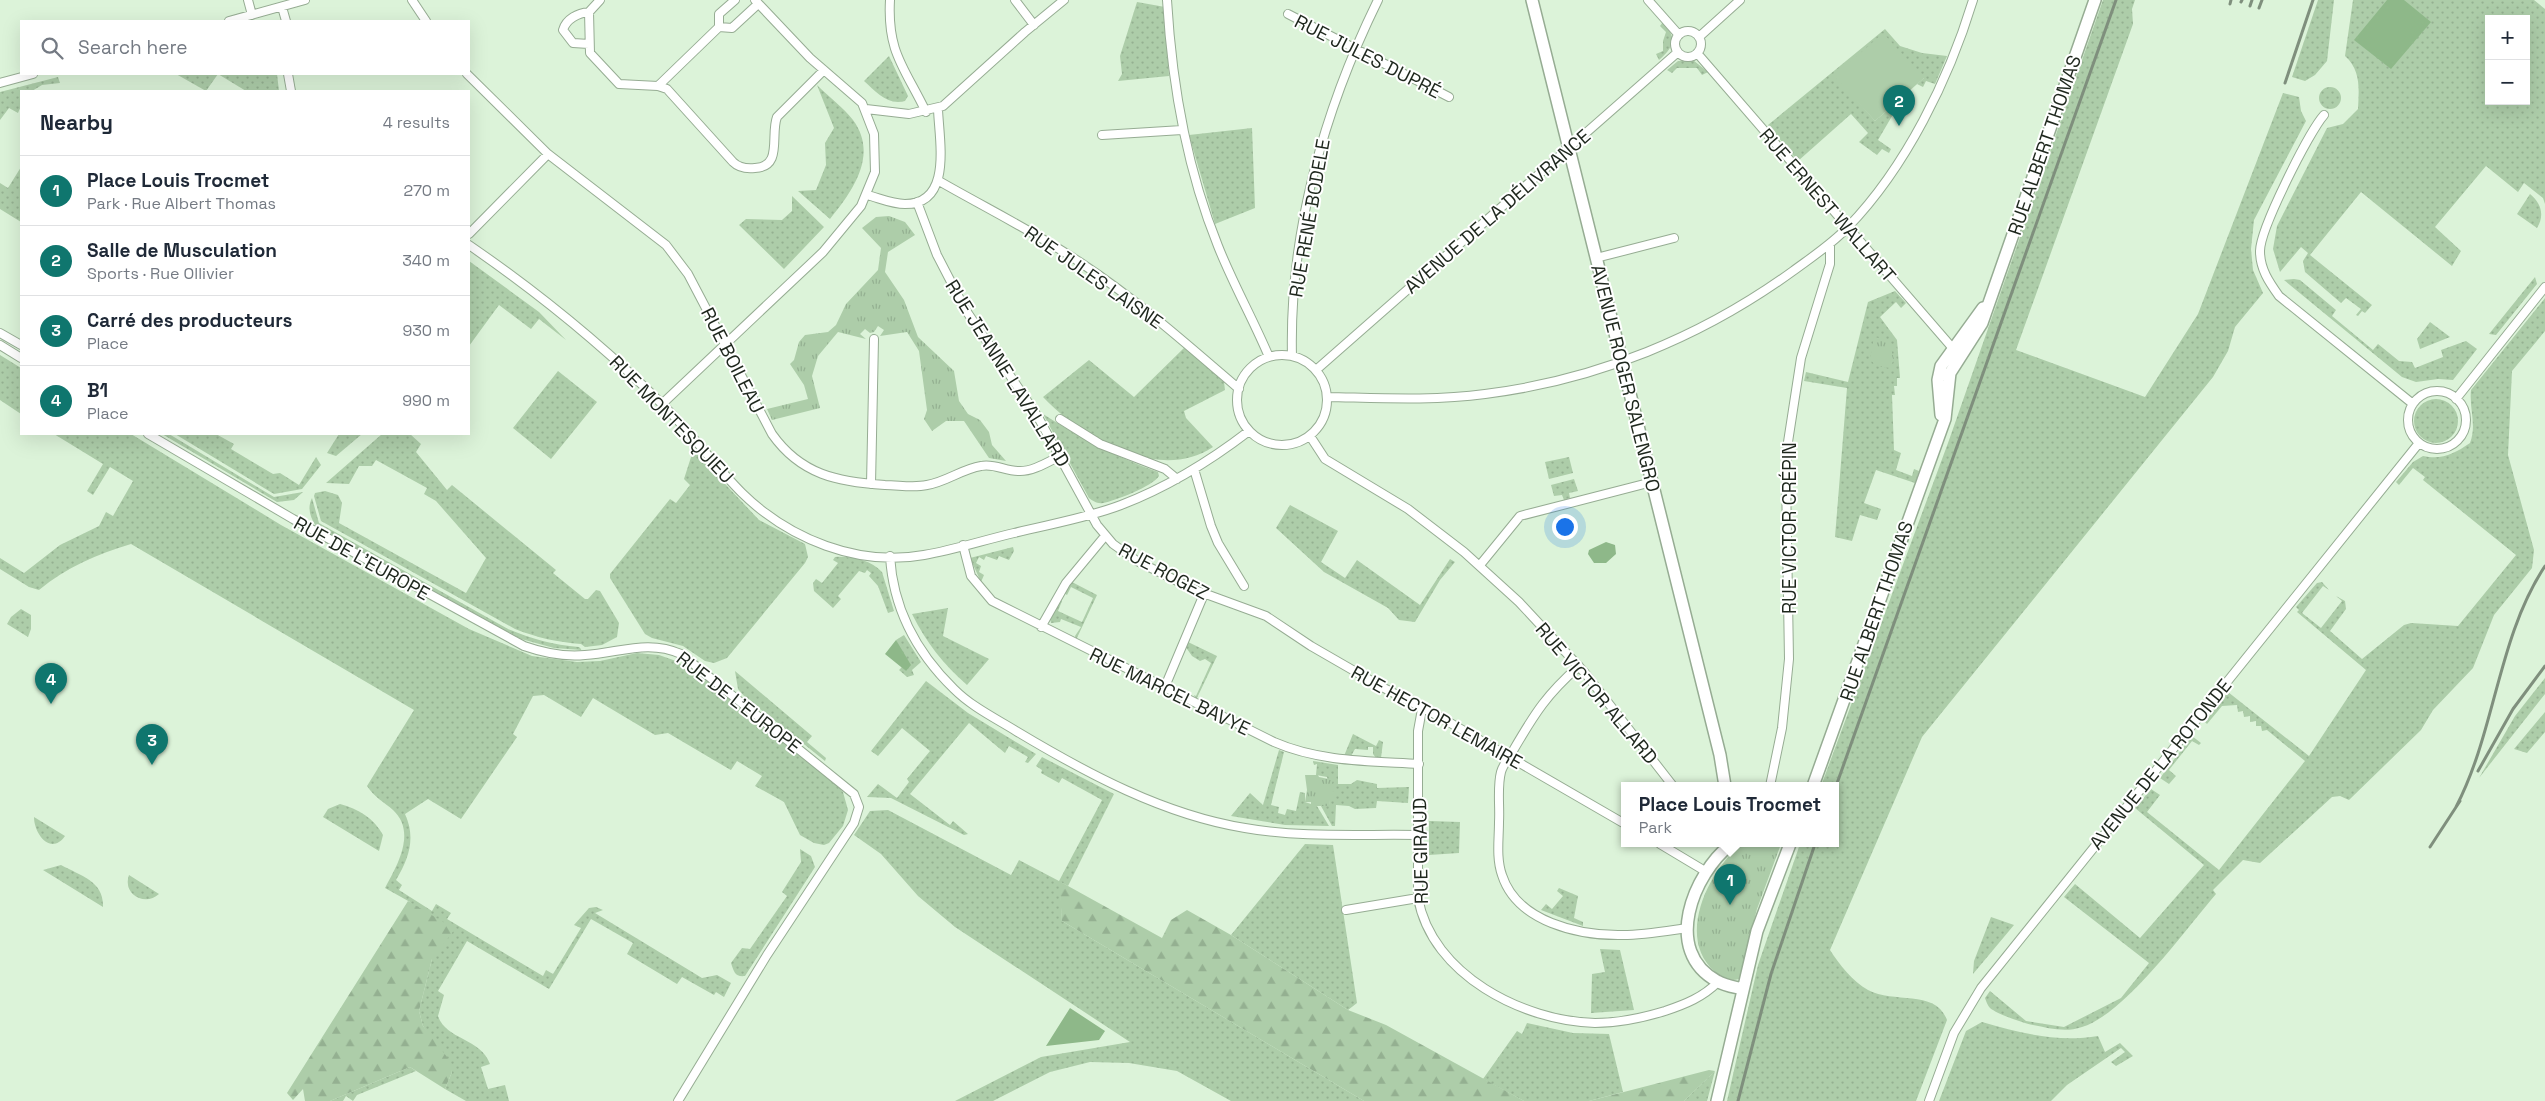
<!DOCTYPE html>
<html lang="en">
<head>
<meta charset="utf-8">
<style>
	:root { --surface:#fff; --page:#f2f2f3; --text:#1f2937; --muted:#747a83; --line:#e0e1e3; --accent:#0f766e }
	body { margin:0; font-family:"Space Grotesk",sans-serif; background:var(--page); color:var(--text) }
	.controls { position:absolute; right:15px; top:15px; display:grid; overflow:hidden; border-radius:0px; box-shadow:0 5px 20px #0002 }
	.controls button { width:45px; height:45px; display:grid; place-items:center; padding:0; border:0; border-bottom:1px solid var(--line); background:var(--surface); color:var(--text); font:25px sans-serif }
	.you { position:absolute; left:1564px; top:526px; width:18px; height:18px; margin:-12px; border:4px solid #fff; border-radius:50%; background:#1a73e8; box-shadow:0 0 0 8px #1a73e833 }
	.badge { display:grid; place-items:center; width:32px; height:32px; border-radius:50%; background:var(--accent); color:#fff; font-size:16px; font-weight:700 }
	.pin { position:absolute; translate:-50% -41px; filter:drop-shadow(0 1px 2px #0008) }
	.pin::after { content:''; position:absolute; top:26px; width:18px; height:15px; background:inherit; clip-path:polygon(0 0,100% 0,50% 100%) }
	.popup { position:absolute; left:1621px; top:782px; width:218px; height:65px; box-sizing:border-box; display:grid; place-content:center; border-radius:0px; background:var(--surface); filter:drop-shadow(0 1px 4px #0005); font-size:16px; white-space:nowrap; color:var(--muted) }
	.popup b { font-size:19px; color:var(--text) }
	.popup::after { content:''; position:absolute; left:50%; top:100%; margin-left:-10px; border:10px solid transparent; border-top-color:var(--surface) }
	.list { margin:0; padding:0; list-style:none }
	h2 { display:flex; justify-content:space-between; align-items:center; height:65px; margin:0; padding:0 20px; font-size:21px }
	h2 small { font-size:16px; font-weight:400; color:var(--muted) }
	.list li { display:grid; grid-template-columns:32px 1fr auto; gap:15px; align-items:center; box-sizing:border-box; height:70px; padding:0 20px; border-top:1px solid var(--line) }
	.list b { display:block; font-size:19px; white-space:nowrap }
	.list p { margin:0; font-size:16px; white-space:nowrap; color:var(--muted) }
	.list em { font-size:16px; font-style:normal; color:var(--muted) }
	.icon { flex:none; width:28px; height:28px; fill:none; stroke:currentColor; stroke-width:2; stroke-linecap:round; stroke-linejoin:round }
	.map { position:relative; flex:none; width:2545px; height:1101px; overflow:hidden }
	.search { position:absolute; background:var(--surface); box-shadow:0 5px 20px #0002; left:20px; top:20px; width:450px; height:55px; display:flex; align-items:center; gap:12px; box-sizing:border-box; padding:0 18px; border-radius:0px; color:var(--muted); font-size:19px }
	.panel { position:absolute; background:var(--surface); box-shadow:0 5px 20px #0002; left:20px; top:90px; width:450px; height:345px; border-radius:0px }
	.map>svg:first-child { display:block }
	.grass { fill:url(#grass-dots); fill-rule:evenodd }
	.forest { fill:url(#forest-firs) }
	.park { fill:url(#park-tufts) }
	.pitch { fill:#adcda9 }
	.water { fill:#8eb889 }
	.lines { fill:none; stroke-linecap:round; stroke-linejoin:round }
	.street-casing { stroke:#96ac93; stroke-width:10 }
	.secondary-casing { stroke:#96ac93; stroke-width:14 }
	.street { stroke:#fff; stroke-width:8 }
	.secondary { stroke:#fff; stroke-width:11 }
	.rail { stroke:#7f8f7d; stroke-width:3 }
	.labels { text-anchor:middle; stroke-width:4; stroke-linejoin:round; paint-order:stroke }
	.street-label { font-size:19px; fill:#1e271d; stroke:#fff }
</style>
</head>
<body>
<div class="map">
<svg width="2545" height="1101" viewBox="0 0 2545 1101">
	<defs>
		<pattern id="grass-dots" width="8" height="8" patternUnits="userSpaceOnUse" patternTransform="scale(1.25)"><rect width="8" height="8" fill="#adcda9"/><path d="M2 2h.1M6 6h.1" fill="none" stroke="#94b091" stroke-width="1.8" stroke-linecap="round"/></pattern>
		<pattern id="forest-firs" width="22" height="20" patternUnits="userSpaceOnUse" patternTransform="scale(1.25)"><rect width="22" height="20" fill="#adcda9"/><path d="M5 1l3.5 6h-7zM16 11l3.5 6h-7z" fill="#94b091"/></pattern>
		<pattern id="park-tufts" width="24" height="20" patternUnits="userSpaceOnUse" patternTransform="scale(1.25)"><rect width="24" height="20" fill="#adcda9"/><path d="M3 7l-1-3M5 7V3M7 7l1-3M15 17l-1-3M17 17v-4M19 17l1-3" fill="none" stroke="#94b091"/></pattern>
	</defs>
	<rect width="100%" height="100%" fill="#dcf3d9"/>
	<path class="grass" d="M2103,0H2135L2132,9L2133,24L2016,350L2145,397L2198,314L2283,93L2299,97L2301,111L2306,121L2254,220L2251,249L2253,270L2263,293L2235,327L2228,351L2213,377L1922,737L1830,950C1839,964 1853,982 1868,990C1894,1004 1936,989 1947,1020L1916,1101H1727L1758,965L1800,844H1835V786H1821L1948,443Z
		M2318,0H2334L2327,61L2315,75L2305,81L2292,77Z
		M2353,0H2534L2545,9V204L2543,198L2524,183L2518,192L2486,166L2435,227L2461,251L2452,266L2361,192L2310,255L2372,305L2365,313L2362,311L2358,316L2356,315L2361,309L2346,298L2341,303L2305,272L2303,261L2308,253L2301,247L2280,272L2273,249L2277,226L2327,128L2343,124L2358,109C2359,89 2361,70 2345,56ZM2489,19H2526V101H2489Z
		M1137,2L1165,7L1169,76L1118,81L1122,74L1120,56Z
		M1663,22C1677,38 1675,46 1659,60L1656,54L1663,51V41L1666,32L1660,26Z
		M1885,29L1900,46L1922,53L1947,56L1935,84L1926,81L1923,87L1917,84L1924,78L1835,75L1875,121L1907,93L1910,100L1895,111L1878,140L1891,149L1889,153L1882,149L1877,155L1859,142L1868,133L1851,114L1798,161L1768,125Z
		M889,56L908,96L905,101C888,106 876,92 864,81Z
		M1693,60L1708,72L1702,75L1697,68H1677L1672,73L1667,70L1678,61Z
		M176,74H277L279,91H246L218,74L206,91Z
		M58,77L60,83L42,85L32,91H21V106L18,113L9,108L0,120V92Z
		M817,85C829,97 843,107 853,120C879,155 852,192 830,219L798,191L816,190L826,165L825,143L834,128Z
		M2319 98a11 11 0 1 1 22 0a11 11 0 1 1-22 0Z
		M1252,128L1255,208L1215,224L1189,135Z
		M21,167V222L0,209V183L8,188Z
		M2530,194C2541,203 2545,215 2537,228L2517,214Z
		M792,196L824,227L784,269L739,225L746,219L782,220L792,211Z
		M469,261L539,312L566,340L539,319L531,329L499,305L469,346Z
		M2535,277L2537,284L2496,335L2489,334Z
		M2294,279L2300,280L2336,310L2332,316L2373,350L2378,344L2399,361L2412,362L2415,368L2443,357L2441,350L2463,342L2466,341L2477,349L2453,380L2438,379L2416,382L2402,377L2284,280Z
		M1895,291L1906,303L1901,308L1896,302L1880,317L1897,340L1900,378H1897V386H1894L1895,395H1892L1894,450L1901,453L1896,470L1912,476L1914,469L1919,471L1915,483L1876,470L1864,503L1881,509L1877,520L1860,515L1852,541L1835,537L1847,388L1804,381L1806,372L1848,382L1868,302Z
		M2545,298V331L2512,371L2508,455L2534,550L2532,568L2494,615L2473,668L2433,710L2421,730L2349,800L2340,796L2332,797L2260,863L2243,860L2213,890L2216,894C2185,930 2125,1014 2082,1027C2065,1033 2049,1028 2033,1025C2023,1023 1997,1014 1990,1008C1988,1006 1986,1001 1985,998L1990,991L2026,1021L2064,1027L2121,998L2149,963L2064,897L2075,884L2140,938L2204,865L2135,808L2151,789L2160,795L2147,812L2219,870L2305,761L2267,730L2262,731L2261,726H2256V721L2250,722V716L2244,717L2243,711L2238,712L2237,705L2222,706L2207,724L2205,722L2228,692L2309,756L2366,670L2297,612L2299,610L2296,607L2317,583L2322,582L2329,590L2323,586L2302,613L2321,628L2342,601L2336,596L2345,601L2346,609L2330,631L2362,659L2404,625L2411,623L2458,626L2516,555L2423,480L2425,477L2413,468L2399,485L2396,482L2413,462L2423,456C2442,460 2454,454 2470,443C2477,425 2469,409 2471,390Z
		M2430,322L2450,337L2420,349L2417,339Z
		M1185,347L1224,382L1225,390L1184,411L1186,418L1213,447C1159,483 1082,438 1043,397L1089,360L1134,397Z
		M0,355L21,368V414L0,400Z
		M558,371L597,402L551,459L513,428Z
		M2414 421a22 22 0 1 1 44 0a22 22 0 1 1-44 0Z
		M1043,414C1080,438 1116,457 1158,472L1159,476C1153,486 1115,501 1103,503C1097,504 1093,501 1089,498Z
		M54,434H131L281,525L469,629L532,656L577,662L600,661L637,653L659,655L676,661L695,672L836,784L843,792L848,810L843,826L829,843L824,845L814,843L800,835L784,802L755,786L762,776L737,761L731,770L729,769L668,733L655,735L593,698L581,717L544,695L533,696L513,734L517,737L461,819L428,799L405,814C416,838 409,858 396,880L402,885L399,890L432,911L436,904L451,913L447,919L543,976L546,970L553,974L581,928L574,925L589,908L596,907L603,910L595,913L702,978L717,975L731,983L724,997L716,992L714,995L682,977L677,984L627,954L633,943L591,919L549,989L467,941L438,991L444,995L438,1016C446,1040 481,1038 490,1064L481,1067L488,1089L505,1085L509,1101H466L445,1089L452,1072L423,1026L419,1011L432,959L410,902L385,888C397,866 417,832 393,810C384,802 374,797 367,786L414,710L131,544C97,554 67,567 39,590L29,587L0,569V558L24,573L60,545L99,526L106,512L113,516L133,481L110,467L93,495L87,491L103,464Z
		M162,434H169L274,497L303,492L294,500L277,502Z
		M175,434H216L234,444L231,449L273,474L280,473L299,485L316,457L321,465L302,489L274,494Z
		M339,434H362L336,456L327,453Z
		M382,434H410L421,444L416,452L447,490L452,485L556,570L553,573L585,599H588L596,590L600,591L619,623L617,637L602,645L585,647L581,644C557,642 538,638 515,629L321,521L314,496L315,493L325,491L338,495L342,503L339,523L466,593L486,558L436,501L424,494L427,488L376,460L372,466H359L349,484L326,483Z
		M692,454H697L759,520L805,544L808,557L805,563L727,658L714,663L705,661L683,646L652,638L645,634L610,578V574L670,499L676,503L690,485L684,479Z
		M1569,457L1573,473L1549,479L1545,462Z
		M1574,479L1578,491L1569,493L1570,498L1564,500L1562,495L1554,496L1551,485Z
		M312,498L319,523L508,629C532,639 553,645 579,647L582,650L554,648L521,639L316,526C310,517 307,508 312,498Z
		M1290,505L1338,531L1321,562L1345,578L1357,560L1420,605L1450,559L1455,562L1440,580L1415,622L1399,620L1388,608L1324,572L1276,528Z
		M1013,547L1014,551L1009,560L999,556L997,560L986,556L984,560L979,557L976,563L981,566L979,572L984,575L981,582L970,558Z
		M835,557C851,556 871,560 882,572L894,611L888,613L878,586L869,576L871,573L867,570L865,573L859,571L838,596L841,599L833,608L814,591L813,583L816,579L822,583L838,563L833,560Z
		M1072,582L1097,595L1076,640L1075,636L1081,627L1061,619L1060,622L1051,623L1050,619L1059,600L1062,601L1058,611L1082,622L1093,598L1071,587L1067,595L1064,593Z
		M948,608L943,636L989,659L967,685C943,664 926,642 912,614Z
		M21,609L31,615V629L28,637L7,624L11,617Z
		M904,635L921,662L912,670L914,675L907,677L899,670L902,667L906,671L896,640Z
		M1188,642L1217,656L1196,700L1194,695L1196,696L1211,663L1205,659L1200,661L1192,656L1185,646Z
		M735,671L812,736L807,742L826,758L825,761L745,697L738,689Z
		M2545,678V694L2479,778L2515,716Z
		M926,681L968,713L1036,754L1028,763L1025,762L1028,757L1009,746L1005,753L969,723L910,794L950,825L953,821L968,834L964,835L891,798L867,797L878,784L897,798L909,782L907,779L930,751L902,728L878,756L871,751Z
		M2545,712V732L2527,753L2514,749Z
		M1353,734L1376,746L1379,740L1383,742L1381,758H1376L1373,754V747H1368V750L1355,749L1351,756H1344Z
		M2192,736L2201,743L2199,745L2192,741L2169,770L2176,776L2169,784L2160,778Z
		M1279,750L1284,752L1271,805L1279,807L1278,813L1285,815L1287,809L1296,811L1300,792L1305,793V802L1317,806L1329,826L1285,825L1231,816L1250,793L1263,805Z
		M1042,757L1114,794L1068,886L1060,882L1062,921L1364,1101H1231L1177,1071L1129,1063L1090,1062L1050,1072L993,1101H955L1041,1057L1130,1042L955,927L918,896L881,854L854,835L870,811L888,810L1011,875L1019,860L1059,881L1102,800L1062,778L1059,783L1041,773L1042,770L1036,766Z
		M1313,761L1338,765V784H1351L1357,780L1377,784V788L1409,787L1408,803L1377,801L1376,808L1355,809L1349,806L1336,805L1335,826H1332L1321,806H1329L1330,790L1327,777L1316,775L1317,764L1314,765Z
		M340,804C358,809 374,818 383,835L379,851L323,817L328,809Z
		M34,817L65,836C51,856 34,834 34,817Z
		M1429,821L1460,822L1459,853L1429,855Z
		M1305,844L1333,845L1357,1003L1348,1010L1231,935Z
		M800,849L811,856L815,867L745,976C735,977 734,972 731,963L742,948L750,949L787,896L782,892L801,862Z
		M61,865C81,876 104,881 103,907L43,870Z
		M129,875L159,894C145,907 122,894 129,875Z
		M1559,888L1578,896L1574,918L1583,922V926L1541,910L1546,904L1552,909L1563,896L1557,891Z
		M1991,917L2014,925L1973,974L1974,961Z
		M1600,949L1620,950L1634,1010L1591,1013L1592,974L1605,972Z
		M1982,1022C2021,1033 2057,1043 2098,1036L2105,1052L2120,1043L2133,1056L2116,1066L2111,1062L2125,1052L2121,1048L2067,1085L2051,1101H1939L1966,1031Z
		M1527,1023L1573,1033L1609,1034L1623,1092L1589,1101H1524L1483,1079L1517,1031L1522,1034Z
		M410,1067L416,1071L357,1095L353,1101L346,1096L343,1101H330Z
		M1715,1071L1707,1101H1684Z"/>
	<path class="forest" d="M1059,881L1162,938L1171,920L1187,910L1231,935L1348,1010L1386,1025L1524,1101H1364L1062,921Z
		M408,901L455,929L432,959L419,1011L423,1026L447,1057L452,1072L445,1089L410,1067L330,1101H305L303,1089L293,1100L287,1093Z
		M1709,1070L1715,1071L1684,1101H1589Z"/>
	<path class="park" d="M889,216L905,222L915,235L888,252L885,272L904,300L918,337L954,371L959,401L968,414L980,420L989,432L992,445L1006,461L989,458L964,421H946L932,431L924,419L927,410L919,351L907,332L880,336L884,330L878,326L874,332L870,333L865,329L860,334L866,339L838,332L818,356L812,376L820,408L772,420L767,409L808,399L804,385L790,364L794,360L799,342L805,335L828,332L836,325L846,304L878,270L881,248L862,228L876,217Z
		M1874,337L1888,340L1894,359L1890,368L1876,366L1870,359Z
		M1305,775H1318L1319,777L1333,780L1330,790L1335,792L1334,800H1330L1329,806H1311V802H1305L1307,790Z
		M1741,844H1781L1757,909L1739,979C1730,982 1722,978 1715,972C1675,937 1709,871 1741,844Z"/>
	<path class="pitch" d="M1883,33L1924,78L1875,121L1834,76Z"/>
	<path class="water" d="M2387,0H2404L2431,22L2391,69L2354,40Z
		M1606,542L1615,545L1616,554L1606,563H1594L1588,554L1589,550Z
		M896,640L911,665L906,671L885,654Z
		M1070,1008L1105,1031L1099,1040L1046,1046Z"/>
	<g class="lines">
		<defs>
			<path id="street" d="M248,0L252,15
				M412,0L426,21
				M600,0L589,12L590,53L619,84L658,86L667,89L733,162C739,168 746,169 755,168C783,167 770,135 777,117L824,70
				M735,0L719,14V27L732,28L758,4
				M890,0C887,53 905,68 926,112
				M1015,0L1034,25
				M1167,0C1172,85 1186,167 1218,246C1233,284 1253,319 1269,357
				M1648,0L1679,35
				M282,7L286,21
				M1288,14L1449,97
				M229,21L305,0
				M1675 44a13 13 0 1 1 26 0a13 13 0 1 1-26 0Z
				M1699,37L1740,0
				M589,44L573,43L563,30C566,19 578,13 589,12
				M1697,53L1956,352
				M288,74L291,91
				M467,74L548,154L666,245L688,274L772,434C801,475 838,482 885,485C899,485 913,488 927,485C946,482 962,469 981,466C994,463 1005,471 1018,471C1032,472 1048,462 1060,456
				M0,83L33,74
				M658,86L719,27
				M866,109L909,114L943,106L1025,32L1064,0
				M2324,115C2309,132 2260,229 2260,251C2260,269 2269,282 2279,296L2413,404
				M1102,135L1182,130
				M939,181C986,208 1035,232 1081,263C1137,300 1188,345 1239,389
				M867,195C879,198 892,204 905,204C953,204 939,140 938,109
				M917,202L937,255L965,309L1038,417L1097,525L1113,544L1137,561L1195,590L1266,616L1311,646L1382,687L1440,717L1625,824
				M469,234L548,154
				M469,245C540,294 604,346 665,407C692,434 715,466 742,493C789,539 858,567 924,555C954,550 984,540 1014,533C1050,524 1087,518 1121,505C1168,487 1210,461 1249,431
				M1596,258L1674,238
				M0,333L21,345
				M0,345L21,358
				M1237 400a45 45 0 1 1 90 0a45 45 0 1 1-90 0Z
				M1292,356C1289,233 1324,110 1378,0
				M1316,370L1678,52
				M2408 420a29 29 0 1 1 58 0a29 29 0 1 1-58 0Z
				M1328,397C1380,398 1433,401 1485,394C1597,380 1702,337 1793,271C1812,257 1832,244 1848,227C1906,167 1949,79 1973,0
				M2456,399L2545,287
				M662,404L823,252L861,206L875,172L874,134L862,103L810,58L755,0
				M1060,419L1100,444L1165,469L1177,479
				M148,434L293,519L524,646C544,653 564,657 585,655C619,653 648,639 681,654L854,794L859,807L854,823L767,955L678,1101
				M1310,436L1325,459L1408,509L1464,552L1519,602L1585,673L1673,786
				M1194,469L1211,526L1218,543L1244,586
				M871,484L874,339
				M963,545L971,576L992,601L1274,742C1320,762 1370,761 1419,764
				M890,556C893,608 917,653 954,689C972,707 995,718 1016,731C1086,773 1164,815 1245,828C1301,838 1361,834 1418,835
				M1480,565L1520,516L1652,482
				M1041,627L1066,583L1105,536
				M1579,666C1547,694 1535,713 1514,749C1510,757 1503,764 1501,772C1497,787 1500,806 1499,822C1499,839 1496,858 1502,875C1517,922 1579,936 1623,935C1644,935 1666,931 1687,928
				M1164,689L1204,594
				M1422,709L1418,731V898C1432,975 1523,1021 1595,1023C1619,1023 1642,1018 1665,1011C1686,1004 1703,997 1718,982
				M1770,786L1782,728L1789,659L1786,476L1788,442L1801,358L1830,264V244
				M1660,844L1705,871
				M1346,910L1418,898
				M1929,1101L1954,1033L1981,988L2419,443"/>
			<path id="secondary" d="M1532,0L1720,755L1725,786
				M1941,415L1938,380L1941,366L1983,308
				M1813,786L1945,419L1950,373L1982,323L2095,0
				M1731,844C1693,874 1662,951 1717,981C1725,986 1735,987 1743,989
				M1717,1101L1757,931L1790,844"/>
		</defs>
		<use href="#street" class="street-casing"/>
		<use href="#secondary" class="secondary-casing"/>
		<use href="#street" class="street"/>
		<use href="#secondary" class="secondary"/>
		<path class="rail" d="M2241,2L2242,0
			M2230,4L2231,0
			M2250,6L2252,0
			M2259,8L2262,0
			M2285,83L2313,0
			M2478,771L2513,709L2545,666
			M1835,789L2116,0
			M2456,807C2496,730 2497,639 2545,566
			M2430,847L2460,801
			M1738,1101L1771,974L1815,844"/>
	</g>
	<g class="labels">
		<g class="street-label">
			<text transform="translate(1368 56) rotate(27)" y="7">RUE JULES DUPRÉ</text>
			<text transform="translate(2044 145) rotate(-71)" y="7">RUE ALBERT THOMAS</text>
			<text transform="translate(1828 205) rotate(49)" y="7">RUE ERNEST WALLART</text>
			<text transform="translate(1497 211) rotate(-41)" y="7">AVENUE DE LA DÉLIVRANCE</text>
			<text transform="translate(1309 218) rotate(-80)" y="7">RUE RENÉ BODELE</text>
			<text transform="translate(1094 277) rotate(35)" y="7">RUE JULES LAISNE</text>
			<text transform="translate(733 360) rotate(63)" y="7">RUE BOILEAU</text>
			<text transform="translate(1008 373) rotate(58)" y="7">RUE JEANNE LAVALLARD</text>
			<text transform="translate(1626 378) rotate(76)" y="7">AVENUE ROGER SALENGRO</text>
			<text transform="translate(672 419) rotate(46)" y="7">RUE MONTESQUIEU</text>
			<text transform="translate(1789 528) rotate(-90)" y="7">RUE VICTOR CRÉPIN</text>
			<text transform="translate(362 558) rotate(29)" y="7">RUE DE L'EUROPE</text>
			<text transform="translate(1164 571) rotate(28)" y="7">RUE ROGEZ</text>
			<text transform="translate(1876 611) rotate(-71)" y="7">RUE ALBERT THOMAS</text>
			<text transform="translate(1170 691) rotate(26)" y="7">RUE MARCEL BAVYE</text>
			<text transform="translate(1597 693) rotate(50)" y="7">RUE VICTOR ALLARD</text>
			<text transform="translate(739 702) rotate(38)" y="7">RUE DE L'EUROPE</text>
			<text transform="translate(1437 717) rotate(29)" y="7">RUE HECTOR LEMAIRE</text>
			<text transform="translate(2160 764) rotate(-51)" y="7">AVENUE DE LA ROTONDE</text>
			<text transform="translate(1420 851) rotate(-91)" y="7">RUE GIRAUD</text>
		</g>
	</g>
</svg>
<div class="controls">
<button>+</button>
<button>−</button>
</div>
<div class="you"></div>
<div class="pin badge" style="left:1730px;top:905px">1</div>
<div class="popup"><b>Place Louis Trocmet</b>Park</div>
<div class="pin badge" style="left:1899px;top:126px">2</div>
<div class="pin badge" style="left:152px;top:765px">3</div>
<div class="pin badge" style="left:51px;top:704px">4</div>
<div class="search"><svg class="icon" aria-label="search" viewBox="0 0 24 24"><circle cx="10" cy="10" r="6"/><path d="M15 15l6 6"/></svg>Search here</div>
<section class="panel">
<h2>Nearby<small>4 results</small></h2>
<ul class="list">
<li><span class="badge">1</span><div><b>Place Louis Trocmet</b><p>Park · Rue Albert Thomas</p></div><em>270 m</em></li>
<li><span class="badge">2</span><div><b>Salle de Musculation</b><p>Sports · Rue Ollivier</p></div><em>340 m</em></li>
<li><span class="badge">3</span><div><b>Carré des producteurs</b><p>Place</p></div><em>930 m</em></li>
<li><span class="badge">4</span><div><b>B1</b><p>Place</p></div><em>990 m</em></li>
</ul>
</section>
</div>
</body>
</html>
